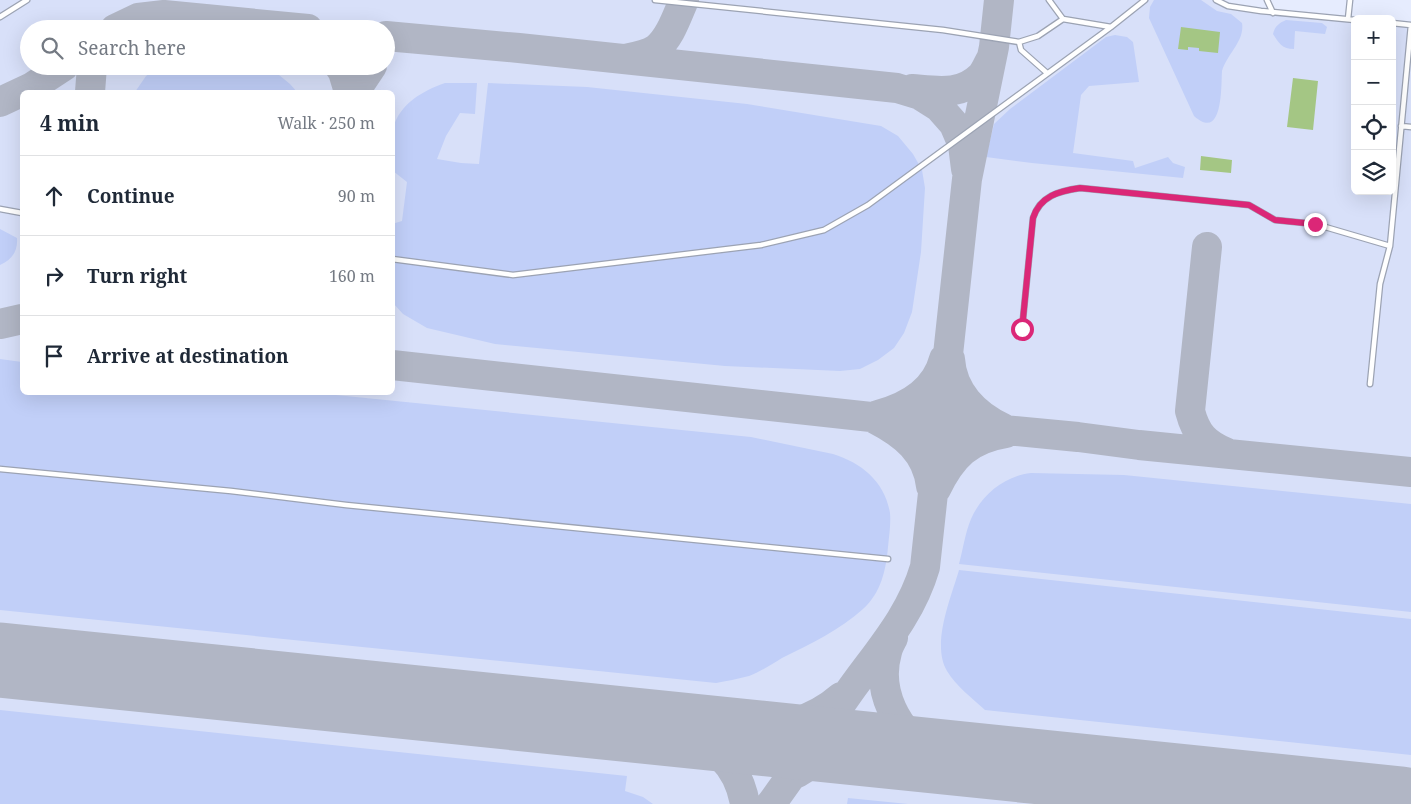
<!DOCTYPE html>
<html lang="en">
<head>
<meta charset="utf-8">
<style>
	:root { --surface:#fff; --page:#f2f2f3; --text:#1f2937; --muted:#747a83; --line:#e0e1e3 }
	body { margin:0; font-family:"Noto Serif",serif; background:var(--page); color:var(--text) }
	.controls { position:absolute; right:15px; top:15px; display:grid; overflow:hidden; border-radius:8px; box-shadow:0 5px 20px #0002 }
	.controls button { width:45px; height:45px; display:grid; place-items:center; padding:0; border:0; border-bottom:1px solid var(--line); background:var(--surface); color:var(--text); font:25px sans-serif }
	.stop { position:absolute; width:15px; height:15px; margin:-11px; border:4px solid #db2777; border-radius:50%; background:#fff }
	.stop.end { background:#db2777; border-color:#fff; box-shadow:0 1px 5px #0008 }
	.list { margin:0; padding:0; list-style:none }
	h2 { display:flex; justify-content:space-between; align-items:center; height:65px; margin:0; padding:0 20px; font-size:21px }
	h2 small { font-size:16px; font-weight:400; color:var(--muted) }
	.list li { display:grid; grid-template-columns:32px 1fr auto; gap:15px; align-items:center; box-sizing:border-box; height:80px; padding:0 20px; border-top:1px solid var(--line) }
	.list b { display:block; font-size:19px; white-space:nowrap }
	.list em { font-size:16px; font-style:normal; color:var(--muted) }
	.icon { flex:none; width:28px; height:28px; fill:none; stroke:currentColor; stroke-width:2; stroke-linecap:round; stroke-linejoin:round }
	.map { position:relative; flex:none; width:1411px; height:804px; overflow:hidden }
	.search { position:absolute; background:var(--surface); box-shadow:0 5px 20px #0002; left:20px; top:20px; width:375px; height:55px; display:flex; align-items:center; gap:12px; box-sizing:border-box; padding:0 18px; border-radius:28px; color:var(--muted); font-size:19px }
	.panel { position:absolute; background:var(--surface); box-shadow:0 5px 20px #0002; left:20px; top:90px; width:375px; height:305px; border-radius:8px }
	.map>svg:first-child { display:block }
	.built { fill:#d8e0f9; fill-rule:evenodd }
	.green { fill:#c1cff8 }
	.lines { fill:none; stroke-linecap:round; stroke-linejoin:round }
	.taxiway { stroke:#b1b6c5; stroke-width:30 }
	.runway { stroke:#b1b6c5; stroke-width:75 }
	.building { fill:#a4c684 }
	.lane-casing { stroke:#9ca3b3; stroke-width:7 }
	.lane { stroke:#fff; stroke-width:4.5 }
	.route { stroke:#db2777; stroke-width:6 }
</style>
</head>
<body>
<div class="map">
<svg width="1411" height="804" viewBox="0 0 1411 804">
	<rect width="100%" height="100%" fill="#e6ecfe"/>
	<path class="built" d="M0,0H1224L1229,6L1355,20V191H1392V23L1411,25V804H0ZM29,29H386V66H29ZM22,92H392V392H22Z"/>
	<path class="green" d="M1154,0H1201L1217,11L1231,14L1242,23C1245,41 1227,54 1222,71C1221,87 1223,142 1194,116L1149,18L1150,7Z
		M1286,20L1322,23L1327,27L1325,34L1295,31L1294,49C1282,49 1279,43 1273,34C1275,26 1279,23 1286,20Z
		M1115,35L1127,37L1133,42L1139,82L1089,86L1081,95L1073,153L1133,161L1135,168L1168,157L1173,163L1185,167L1183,178L1032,163L986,157L994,124L1010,109L1106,37Z
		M160,66H261L279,75L290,84L297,92H135L146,76Z
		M445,83H477L475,114L460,113L446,136L437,159L461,163L479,164L488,83L587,87L747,104L881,126L898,136L913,154L922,170L925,188L921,252L912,312L904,333L894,348L878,360L860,369L840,371L725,366L495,344L427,328L403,314L393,303L392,224L402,221L407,182L393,171C393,159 390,139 393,128C400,104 422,91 445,83Z
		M0,229L17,238C18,251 12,260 0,265Z
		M0,359L22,362V392L316,393L751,437L833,454C862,463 885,482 890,513C891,524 889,536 888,547C886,570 881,593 863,609C840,630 810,644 782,658C772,664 760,672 749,676C738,679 726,681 716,683L0,610Z
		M1031,473L1124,475L1411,504V612L959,564C963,550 965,533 971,519C982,494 1005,476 1031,473Z
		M959,570L1411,619V755L985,710C972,698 956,686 947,671C931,644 951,598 959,570Z
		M0,710L627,776L625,791L643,797L653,804H0Z
		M848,798L908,804H847Z"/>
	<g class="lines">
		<path class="taxiway" d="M115,29L138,18L164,15L308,29
			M386,36L519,48L897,88L920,95L939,107L954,124L963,145L966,169
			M625,59C635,57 647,55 656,49C670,38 677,16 684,0
			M339,66L343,72L349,92
			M912,89C937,91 961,96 981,76C985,72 988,64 991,59
			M90,92L92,66
			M357,92L358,87L372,66
			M0,102L32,87L64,66
			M1207,247L1190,411C1196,434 1205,444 1227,453
			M0,324L22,319
			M950,359C952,392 975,415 1003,428
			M392,365L871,417L1078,437L1139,445L1411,472
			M878,415C908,407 936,390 944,359
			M875,419C904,434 927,452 931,486
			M936,489C952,456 969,439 1006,433
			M893,638C891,642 888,647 887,652C876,690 896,733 931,750C941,755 954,757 965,759
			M676,730C713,744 738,763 745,804
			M737,736C773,731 813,722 841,697
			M797,773L821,758L850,748
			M771,804C799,766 825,726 852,688C880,649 911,615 925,567L967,179L994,47L999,0"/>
		<path class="runway" d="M0,660L1401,804"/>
	</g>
	<path class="building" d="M1181,27L1220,32L1218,53L1199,51V48L1188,47V50L1178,49Z
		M1293,78L1318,81L1313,130L1287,127Z
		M1201,156L1232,160L1231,173L1200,170Z"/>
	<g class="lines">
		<defs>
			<path id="lane" d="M655,0L943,30L1019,42L1038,36L1063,19L1111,27
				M1049,0L1063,19
				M1216,0L1228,6L1261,11L1355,20
				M1267,0L1273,13
				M0,17L27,0
				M1348,19L1350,0
				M1019,42L1021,50L1047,73
				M1401,126L1411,127
				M0,209L22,213
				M392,259L513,275L761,245L824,230L868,205L1111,27L1145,0
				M1022,329L1033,218C1040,196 1059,191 1080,188L1249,205L1275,220L1315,224L1390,246
				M1370,384L1380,284L1390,246L1411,25L1392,23
				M0,469L231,491L346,505L888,559"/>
		</defs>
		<use href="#lane" class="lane-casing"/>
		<use href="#lane" class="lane"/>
	</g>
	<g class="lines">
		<path class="route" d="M1022,329L1033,218C1040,196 1059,191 1080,188L1249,205L1275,220L1315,224"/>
	</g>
</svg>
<div class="controls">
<button>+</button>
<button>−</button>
<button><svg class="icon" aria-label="locate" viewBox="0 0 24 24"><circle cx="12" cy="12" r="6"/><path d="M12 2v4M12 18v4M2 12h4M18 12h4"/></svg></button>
<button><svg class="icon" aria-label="layers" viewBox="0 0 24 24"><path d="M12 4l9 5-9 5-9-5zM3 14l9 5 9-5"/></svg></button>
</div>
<div class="stop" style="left:1022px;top:329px"></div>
<div class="stop end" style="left:1315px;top:224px"></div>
<div class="search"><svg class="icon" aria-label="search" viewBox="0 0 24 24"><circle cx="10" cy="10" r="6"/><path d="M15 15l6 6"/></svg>Search here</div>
<section class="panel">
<h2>4 min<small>Walk · 250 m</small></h2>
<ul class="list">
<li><svg class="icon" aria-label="ahead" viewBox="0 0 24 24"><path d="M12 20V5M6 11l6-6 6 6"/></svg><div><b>Continue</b></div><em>90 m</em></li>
<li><svg class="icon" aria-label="right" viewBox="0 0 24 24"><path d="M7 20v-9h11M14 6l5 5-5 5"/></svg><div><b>Turn right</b></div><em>160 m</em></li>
<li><svg class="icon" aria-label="arrive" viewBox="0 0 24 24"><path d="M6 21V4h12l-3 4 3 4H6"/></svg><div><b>Arrive at destination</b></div></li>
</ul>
</section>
</div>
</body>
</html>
